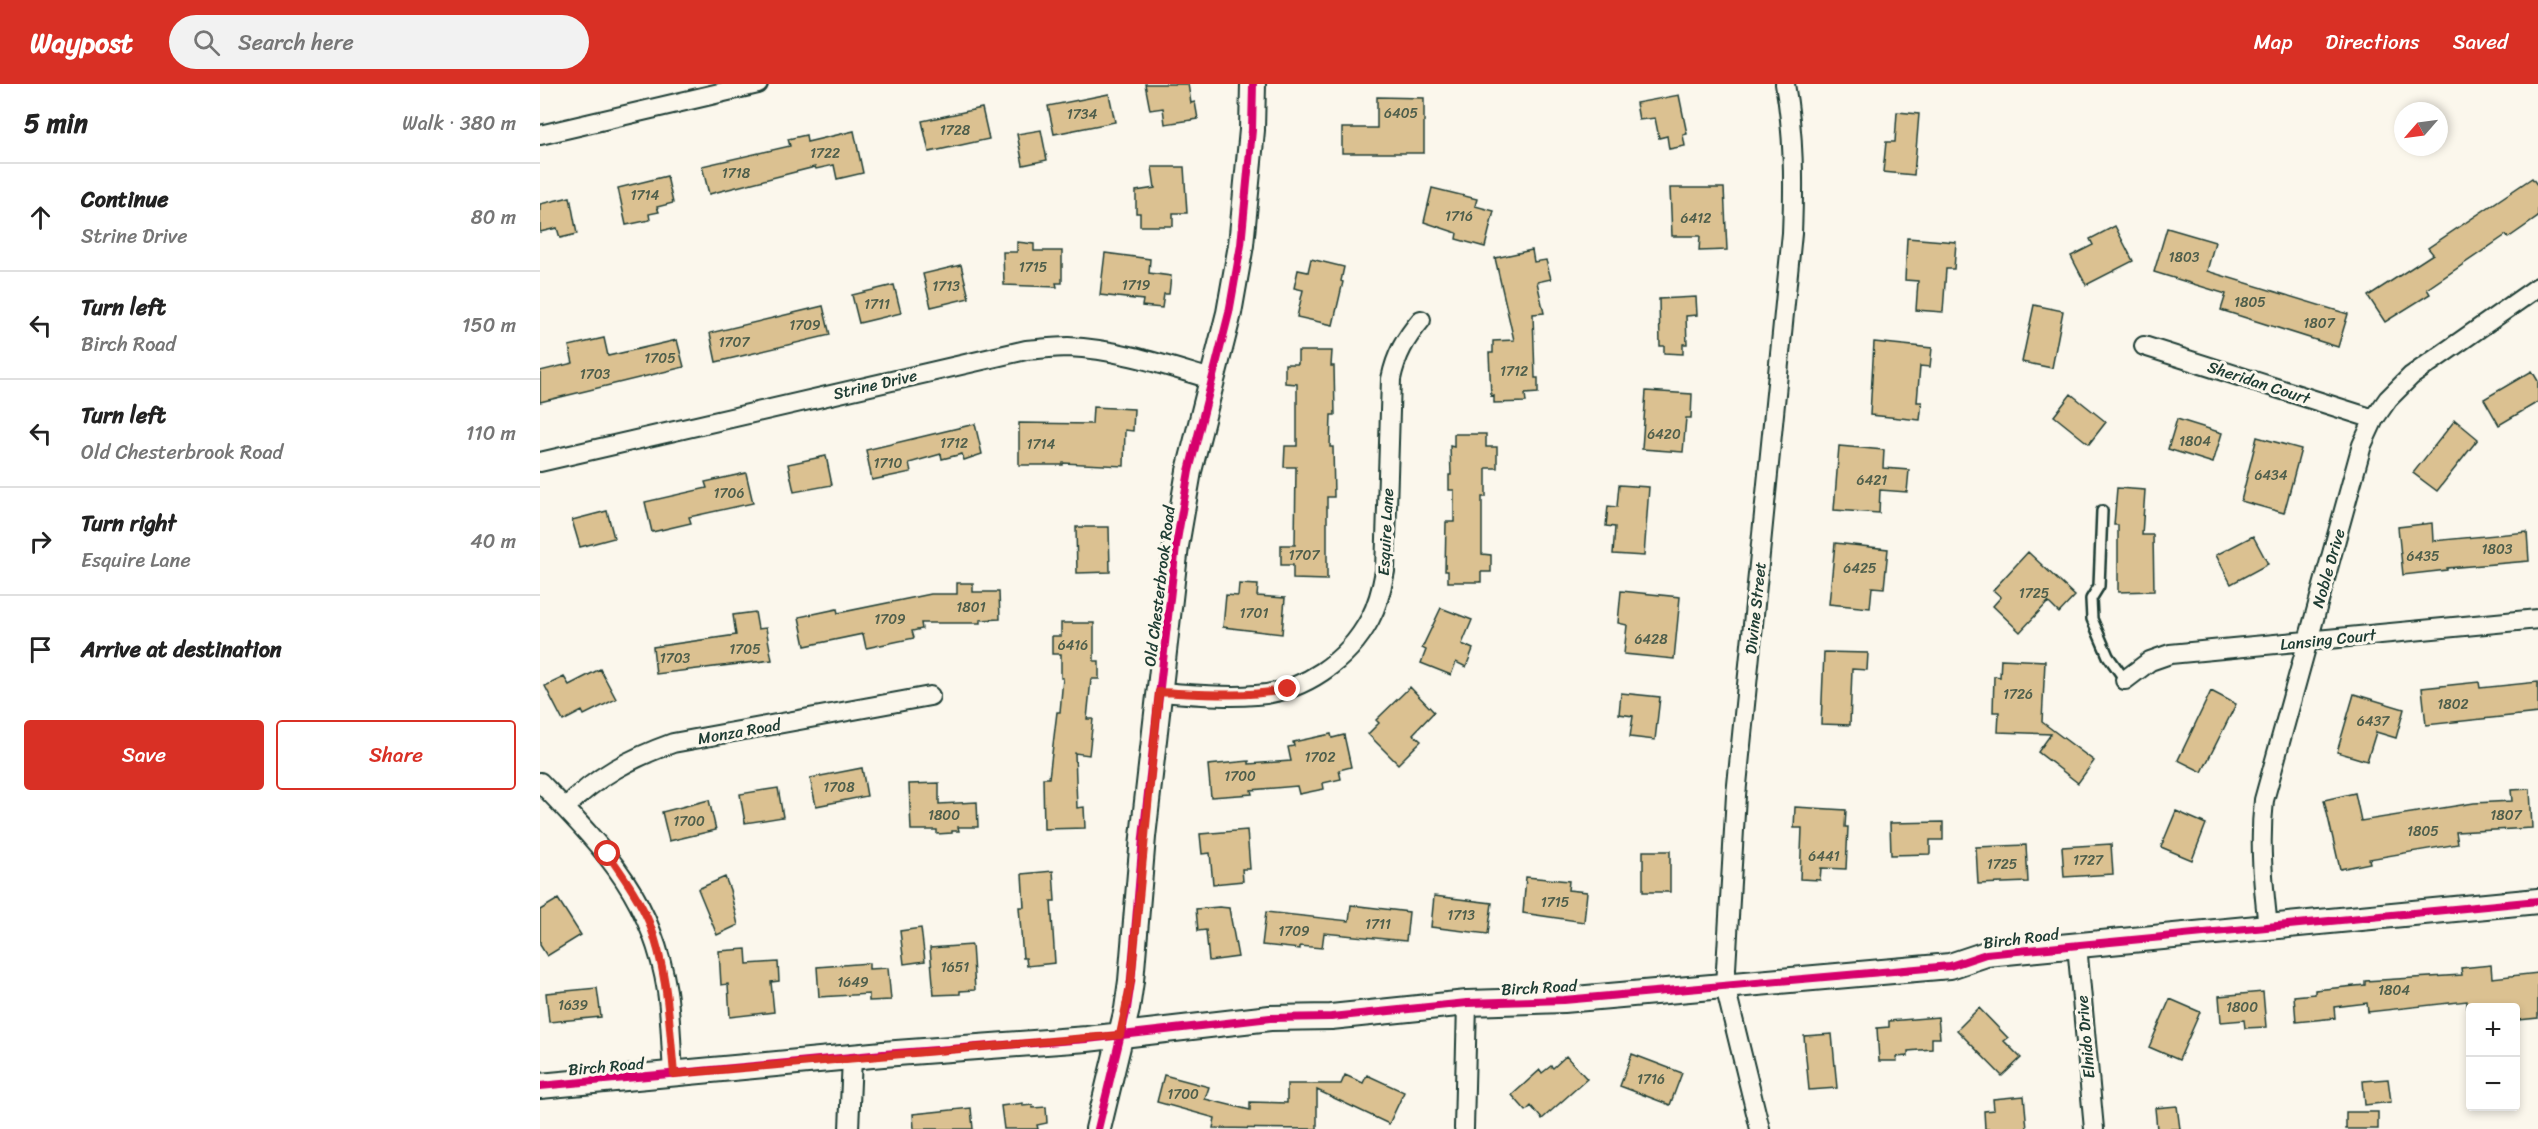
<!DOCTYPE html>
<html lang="en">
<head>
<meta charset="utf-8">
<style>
	:root { --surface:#fff; --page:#f2f2f2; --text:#222; --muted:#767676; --line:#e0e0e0; --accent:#d93025 }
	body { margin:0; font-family:Sriracha,sans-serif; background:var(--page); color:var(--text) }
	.controls { position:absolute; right:18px; bottom:18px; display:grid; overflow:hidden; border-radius:6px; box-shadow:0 3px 9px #0003 }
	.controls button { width:54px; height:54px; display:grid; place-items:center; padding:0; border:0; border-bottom:2px solid var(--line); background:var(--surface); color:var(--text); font:30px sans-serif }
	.compass { position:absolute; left:1854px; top:18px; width:54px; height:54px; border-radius:50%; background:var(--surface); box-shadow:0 3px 9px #0003; rotate:242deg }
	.stop { position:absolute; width:18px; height:18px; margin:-14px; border:4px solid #d93025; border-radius:50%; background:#fff }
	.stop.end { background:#d93025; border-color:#fff; box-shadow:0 2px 6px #0008 }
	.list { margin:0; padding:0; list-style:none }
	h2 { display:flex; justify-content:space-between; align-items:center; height:78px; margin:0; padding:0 24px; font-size:26px }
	h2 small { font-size:20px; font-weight:400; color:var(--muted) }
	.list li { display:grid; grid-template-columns:39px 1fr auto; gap:18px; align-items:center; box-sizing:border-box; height:108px; padding:0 24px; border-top:2px solid var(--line) }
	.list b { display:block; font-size:22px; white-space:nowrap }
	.list p { margin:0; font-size:20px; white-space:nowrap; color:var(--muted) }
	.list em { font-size:20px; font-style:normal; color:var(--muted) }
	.actions { display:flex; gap:12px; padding:18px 24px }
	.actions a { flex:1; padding:14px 0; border:2px solid var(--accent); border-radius:6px; text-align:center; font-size:21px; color:var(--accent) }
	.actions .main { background:var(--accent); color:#fff }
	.icon { flex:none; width:33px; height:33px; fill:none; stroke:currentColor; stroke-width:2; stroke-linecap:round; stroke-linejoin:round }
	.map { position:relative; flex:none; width:1998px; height:1045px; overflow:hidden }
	header { display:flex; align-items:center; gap:36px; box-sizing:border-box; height:84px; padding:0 30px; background:var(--accent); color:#fff }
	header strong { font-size:28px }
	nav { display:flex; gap:33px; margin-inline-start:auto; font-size:21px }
	.search { width:420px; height:54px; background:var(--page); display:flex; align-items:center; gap:15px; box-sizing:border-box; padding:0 21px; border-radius:33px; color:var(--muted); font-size:22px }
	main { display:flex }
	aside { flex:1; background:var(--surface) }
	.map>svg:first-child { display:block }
	.building { fill:#dbc191; stroke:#1f3d34; stroke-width:1.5 }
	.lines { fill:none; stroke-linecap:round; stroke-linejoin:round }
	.lane-casing { stroke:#1f3d34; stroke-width:14 }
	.street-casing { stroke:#1f3d34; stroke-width:22 }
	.secondary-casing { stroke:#1f3d34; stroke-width:28 }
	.lane { stroke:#fbf7ec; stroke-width:9 }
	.street { stroke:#fbf7ec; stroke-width:18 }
	.secondary { stroke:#fbf7ec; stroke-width:24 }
	.cycleway-casing { stroke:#fbf7ec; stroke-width:11 }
	.cycleway { stroke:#d6006c; stroke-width:8 }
	.route { stroke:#d93025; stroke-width:8 }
	.labels { text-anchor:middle; stroke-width:6; stroke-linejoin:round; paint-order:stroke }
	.number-label { font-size:14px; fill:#4e5e4b }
	.street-label { font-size:16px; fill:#1f3d34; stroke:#fbf7ec }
</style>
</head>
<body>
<header>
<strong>Waypost</strong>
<div class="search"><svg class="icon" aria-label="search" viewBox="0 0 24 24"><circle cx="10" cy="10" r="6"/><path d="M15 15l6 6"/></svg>Search here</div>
<nav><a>Map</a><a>Directions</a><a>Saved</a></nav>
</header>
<main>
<aside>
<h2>5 min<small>Walk · 380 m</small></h2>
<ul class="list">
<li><svg class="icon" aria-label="ahead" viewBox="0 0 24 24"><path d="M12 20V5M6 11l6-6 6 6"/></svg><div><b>Continue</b><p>Strine Drive</p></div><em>80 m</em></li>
<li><svg class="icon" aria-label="left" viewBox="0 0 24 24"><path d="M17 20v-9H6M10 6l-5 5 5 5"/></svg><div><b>Turn left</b><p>Birch Road</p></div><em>150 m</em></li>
<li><svg class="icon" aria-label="left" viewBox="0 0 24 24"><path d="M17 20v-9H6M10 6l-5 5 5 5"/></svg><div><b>Turn left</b><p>Old Chesterbrook Road</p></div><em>110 m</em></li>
<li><svg class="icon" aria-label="right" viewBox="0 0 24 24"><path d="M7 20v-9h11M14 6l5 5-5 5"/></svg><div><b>Turn right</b><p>Esquire Lane</p></div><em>40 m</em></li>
<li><svg class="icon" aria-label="arrive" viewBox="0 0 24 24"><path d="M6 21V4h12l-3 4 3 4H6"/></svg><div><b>Arrive at destination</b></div></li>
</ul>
<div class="actions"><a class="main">Save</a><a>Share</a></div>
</aside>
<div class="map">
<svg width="1998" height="1045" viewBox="0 0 1998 1045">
	<rect width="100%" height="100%" fill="#fbf7ec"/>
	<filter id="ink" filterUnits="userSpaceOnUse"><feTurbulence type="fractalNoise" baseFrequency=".0167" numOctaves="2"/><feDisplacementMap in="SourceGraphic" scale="12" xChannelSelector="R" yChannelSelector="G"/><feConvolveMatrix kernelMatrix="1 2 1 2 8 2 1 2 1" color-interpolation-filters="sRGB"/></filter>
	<g filter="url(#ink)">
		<path class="building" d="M605,0H648L651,19L655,18L658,35L625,40L623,24L610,26Z
			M569,10L575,38L514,50L508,22Z
			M1139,11L1147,50L1143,51L1145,62L1129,65L1127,52L1119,54L1115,34L1099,36L1096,19Z
			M837,13L884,14V69H802V44H837Z
			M442,24L449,55L389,68L382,37Z
			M1357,28L1379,30L1374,91L1343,88L1346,58H1355Z
			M501,46L507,76L483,81L477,50Z
			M314,47L323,89L297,95L294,81L276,85L275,83L169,110L162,82L250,62L248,55L266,51L267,58Z
			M612,83H644L647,129H633V142H600V129H596V107L615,104Z
			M127,92L133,119L117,123L119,128L109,130L110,136L86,141L78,104Z
			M1992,94L1998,102V133L1968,154L1966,151L1887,205L1890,210L1845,238L1828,212L1893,170L1888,164Z
			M892,104L937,115L935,122L954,127L945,163L916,155L917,149L884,138Z
			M1130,104H1184L1187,166L1159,167L1160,152H1132Z
			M30,113L37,150L20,154L17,144L0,148V120Z
			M1575,142L1593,177L1546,201L1531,172L1553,161L1550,155Z
			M1627,144L1675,158L1667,187L1808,230L1798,263L1681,226L1686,210L1614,188Z
			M1367,154L1416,158L1414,185H1406L1403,228L1376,226L1378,197L1365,196Z
			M477,158L494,160V167H522V199H516L517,203L464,201L463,168H477Z
			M992,166L994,178L1006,176L1011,195L997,198L1004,229L993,230L995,294H998V309L985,310L986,318L954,319V311L951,312L949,269H953V257L974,256L955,174Z
			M565,169L610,175L609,189L631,192L629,210H624L622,224L602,222L603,216L560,211Z
			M771,175L804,183L801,197L803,198L793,241L757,233L763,206L754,204L758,186L768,188Z
			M421,181L429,214L391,223L383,190Z
			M354,201L361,229L319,239L312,211Z
			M1156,213L1157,231L1146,232L1147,260H1143V270L1124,269V262H1120L1119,215Z
			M1494,221L1523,227L1512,284L1482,278Z
			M283,222L290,251L176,278L170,249Z
			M64,254L68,272L137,256L144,283L0,318V287L33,279L29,262Z
			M1334,258L1392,264L1390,283L1380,282L1377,318H1382L1380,336L1330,331Z
			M758,267H792L791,282H794L795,331H791L790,363H793L794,413H787V496L753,495V481H741V461H755L756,383H744L745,362H757V300L745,299V280H758Z
			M1992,287L1998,297V318L1959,341L1944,315Z
			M1106,307L1152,310L1151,334H1146L1143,368L1102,365Z
			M1531,310L1566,338L1549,360L1514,332Z
			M553,323L594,325L593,347L585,346L584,382L523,379V381H479V339L552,340Z
			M1637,335L1682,349L1673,379L1628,365Z
			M1915,336L1938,355L1897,407L1873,389Z
			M435,340L442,370L424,376L422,370L402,375L401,370L369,379L371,388L332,396L326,366Z
			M914,350H946V363H957V384H946V413H942V470L951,471V488H941V498H908V487H905L906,438H914V406H909V391H911L910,362L914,363Z
			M1717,353L1761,365L1744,429L1701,417Z
			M1299,362L1344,366L1343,384L1369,386L1367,408L1340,406L1339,429L1294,426Z
			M286,372L292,401L254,408L248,380Z
			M206,389L213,419L149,433L151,439L112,448L105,418L167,404L165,398Z
			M1079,401L1109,403L1104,472L1073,470L1075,443L1066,442L1068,422L1077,423Z
			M1577,404L1605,406L1602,451H1613L1614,507L1578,508V441H1574Z
			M67,427L74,454L40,463L32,436Z
			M1892,439L1893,457L1987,448L1989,477L1907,484V486L1863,491L1858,443Z
			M536,443H569L570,488L537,489Z
			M1713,452L1728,480L1691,500L1676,471Z
			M1295,459L1348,465L1344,504L1332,503L1330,524L1289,520Z
			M1488,468L1535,512L1519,529L1508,518L1480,548L1453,522L1461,513L1453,506Z
			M417,499H433V508H459L460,535L440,536V539H381L382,545L372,547L374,554L326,564L323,550L265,562L259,533L297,525L298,529L391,510H417Z
			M699,500L718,501L717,512L745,514L742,550L683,543L686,511L698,512Z
			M1081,507L1140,513L1134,575L1084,570L1087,541L1078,539Z
			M901,524L932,536L922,560L933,565L926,583L916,578L911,591L881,579L886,566L882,564Z
			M215,528L218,545L226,544L232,576L116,590L113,563L196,551L193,531Z
			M521,539H554V577H559V595H551L547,635H553L549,671L535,669L537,724L544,723L545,744L504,745L503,694H509L517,628H520L523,594H521V570H512V552H521Z
			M1284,568L1328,569L1327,586L1312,585L1310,641L1281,640Z
			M1461,575L1505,577L1502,638L1554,677L1538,699L1498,668L1511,650L1458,648L1459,628H1453L1454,592L1460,593Z
			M60,585L76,615L44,631L42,627L23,637L5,602L24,593L29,601Z
			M1939,598L1940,604L1998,598V629L1886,641L1882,604Z
			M870,603L894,628L873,650L881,657L858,680L828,650L839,639L836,636Z
			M1671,607L1696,620L1662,688L1638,676Z
			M1081,609L1120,613L1115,656L1090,653L1093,632L1079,630Z
			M1814,610L1864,625L1856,654L1836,648L1827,677L1797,668Z
			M791,650L792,654L804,651L811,683L799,686L801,695L783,699L784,705L759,710L757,702L711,706L712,710L671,713L668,681L709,677V680L751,677L748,663L754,662L753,658Z
			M322,684L327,712L276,722L270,694Z
			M399,699V720L437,718L438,743H418L419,747H412V749L397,750V746H371L369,700Z
			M238,704L243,733L205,739L200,710Z
			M1990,705L1992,744L1916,748L1918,760L1829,775L1830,779L1800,785L1784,716L1815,709L1821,737L1934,719L1972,717L1971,706Z
			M169,716L176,746L129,757L122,728Z
			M1255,723L1306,726L1305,743H1308L1306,785L1281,784L1280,796L1260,795L1262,744H1254Z
			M1636,727L1666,740L1652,776L1621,763Z
			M1403,738V756H1390V770L1351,771L1350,739Z
			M707,746L710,785H702L703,797L673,800L670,769L662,770L660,750Z
			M1571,760L1573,790L1524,793L1522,763Z
			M1486,761L1488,798L1438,800L1436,763Z
			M1103,767H1130V808H1103Z
			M513,787L515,817H511L515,879L487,882L486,874H483L479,823H484L482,790Z
			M185,793L190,806L198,841L177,851L158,805Z
			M986,793L1029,797L1028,806L1047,808L1044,838L983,829Z
			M894,812L952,819L948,850L891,843Z
			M18,815L41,851L7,872L0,861V826Z
			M811,821L869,828L866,857L784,849L782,864L760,862V865L722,861L726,828L809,837Z
			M679,823L689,824L698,873L669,877L666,846L658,847L656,825Z
			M381,844L385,877L364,880L360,847Z
			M432,861L435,906L420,907V910L394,911L390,864Z
			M206,865L207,880L238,878L239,897L231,898L234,928L190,933L188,900L181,901L179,867Z
			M329,879V885L348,884L351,916L329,917V910L279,913L277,883Z
			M1951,881L1952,894L1998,889V934L1979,936L1978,924H1927V917L1828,928L1827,919L1794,923L1795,934L1756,938L1754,912L1775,910V906L1825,901V897L1922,891L1921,884Z
			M57,904L61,933L9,938L6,909Z
			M1723,908L1726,943L1705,944L1704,936L1681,938L1679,912Z
			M1630,915L1660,928L1639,976L1609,963Z
			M1439,924L1468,954L1464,957L1481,974L1462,992L1417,946Z
			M1398,933L1400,954H1392V965L1368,967V972L1356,973L1357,977H1339L1337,944L1349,943V937Z
			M1292,950L1297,1004L1269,1006L1264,952Z
			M1092,970L1142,989L1130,1021L1080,1002Z
			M1026,972L1047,995L1002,1035L991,1022L986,1027L972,1011L1000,986L1002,989L1011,982L1013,984Z
			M624,991L669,1003L665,1015L710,1026V1018L747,1019V1000H801L805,991L823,999L827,991L864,1008L849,1040L777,1006V1045L673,1044L675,1034L617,1018Z
			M1848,995L1851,1018L1825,1021L1823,997Z
			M1484,1012L1487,1045H1445L1444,1027L1454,1026L1453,1015Z
			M483,1019V1022L492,1021L493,1024L506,1023L507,1039L497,1041L498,1045H464L461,1022Z
			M1637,1022L1640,1045H1617L1615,1024Z
			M431,1024L433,1045H374L373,1030Z
			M1806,1028H1838V1045H1806Z"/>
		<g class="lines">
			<defs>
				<path id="lane" d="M1562,427L1559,502L1551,515L1552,535L1568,572L1585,596"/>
				<path id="street" d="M0,51L218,0
					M1604,262L1834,335
					M0,378L486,266C500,265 515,263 528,263C578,265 624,281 671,295
					M1585,596L1610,577L1630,570L1998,535
					M619,608C651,610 684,614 716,611C763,608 808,577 830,535C838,520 842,504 845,487L851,295C856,271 865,255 881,236
					M0,698C63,764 112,812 127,907C131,934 131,962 133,989
					M25,724C57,692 91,674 133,659L390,612
					M1728,843C1723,799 1719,759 1724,716L1822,361L1834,335L1848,315L1871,292L1998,203
					M1537,861L1554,1045
					M309,1045L312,973
					M924,1045L927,919
					M1220,1045L1185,902L1196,711L1252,149C1254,98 1254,50 1245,0"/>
				<path id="secondary" d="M0,1002L343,970L547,955L730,934L791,933L927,919L1024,916L1410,882L1446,870L1998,817
					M558,1045L587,925L591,897L603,753L636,462L649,387L689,229L701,161L712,46L713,0"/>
			</defs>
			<use href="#lane" class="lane-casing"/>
			<use href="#street" class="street-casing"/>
			<use href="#secondary" class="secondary-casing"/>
			<use href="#lane" class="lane"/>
			<use href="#street" class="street"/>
			<use href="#secondary" class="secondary"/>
			<defs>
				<path id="cycleway" d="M0,1002L343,970L547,955L730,934L791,933L927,919L1024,916L1410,882L1446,870L1998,817
					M558,1045L587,925L591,897L603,753L636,462L649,387L689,229L701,161L712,46L713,0"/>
			</defs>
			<use href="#cycleway" class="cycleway-casing"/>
			<use href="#cycleway" class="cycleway"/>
		</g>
	</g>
	<g class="lines" filter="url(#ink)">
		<path class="route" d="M68,770C83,792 99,814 109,838C128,887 129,938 134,990L580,951L591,897L619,608C663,610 705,614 748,605"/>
	</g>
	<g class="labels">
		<g class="number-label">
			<text x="861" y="34">6405</text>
			<text x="542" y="35">1734</text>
			<text x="415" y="51">1728</text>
			<text x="285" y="74">1722</text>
			<text x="196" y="94">1718</text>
			<text x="105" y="116">1714</text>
			<text x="919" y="137">1716</text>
			<text x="1156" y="139">6412</text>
			<text x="1644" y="178">1803</text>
			<text x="493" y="188">1715</text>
			<text x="596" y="206">1719</text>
			<text x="406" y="207">1713</text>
			<text x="1710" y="223">1805</text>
			<text x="337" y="225">1711</text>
			<text x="1779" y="244">1807</text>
			<text x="265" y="246">1709</text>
			<text x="194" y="263">1707</text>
			<text x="120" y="279">1705</text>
			<text x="974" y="292">1712</text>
			<text x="55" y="295">1703</text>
			<text x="1124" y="355">6420</text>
			<text x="1655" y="362">1804</text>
			<text x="414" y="364">1712</text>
			<text x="501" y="365">1714</text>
			<text x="348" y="384">1710</text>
			<text x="1731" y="396">6434</text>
			<text x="1332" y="401">6421</text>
			<text x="189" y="414">1706</text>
			<text x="1957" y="470">1803</text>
			<text x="764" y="476">1707</text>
			<text x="1883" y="477">6435</text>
			<text x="1320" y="489">6425</text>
			<text x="1494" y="514">1725</text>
			<text x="431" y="528">1801</text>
			<text x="714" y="534">1701</text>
			<text x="350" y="540">1709</text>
			<text x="1111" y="560">6428</text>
			<text x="533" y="566">6416</text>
			<text x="205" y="570">1705</text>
			<text x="135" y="579">1703</text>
			<text x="1478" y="615">1726</text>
			<text x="1913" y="625">1802</text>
			<text x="1833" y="642">6437</text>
			<text x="780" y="678">1702</text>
			<text x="700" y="697">1700</text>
			<text x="299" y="708">1708</text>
			<text x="404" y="736">1800</text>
			<text x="1966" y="736">1807</text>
			<text x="149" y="742">1700</text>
			<text x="1883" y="752">1805</text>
			<text x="1284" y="777">6441</text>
			<text x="1548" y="781">1727</text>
			<text x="1462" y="785">1725</text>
			<text x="1015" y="823">1715</text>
			<text x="921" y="836">1713</text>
			<text x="838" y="845">1711</text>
			<text x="754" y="852">1709</text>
			<text x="415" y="888">1651</text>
			<text x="313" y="903">1649</text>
			<text x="1854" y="911">1804</text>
			<text x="33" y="926">1639</text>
			<text x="1702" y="928">1800</text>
			<text x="1111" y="1000">1716</text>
			<text x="643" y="1015">1700</text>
		</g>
		<g class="street-label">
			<text transform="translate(1719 298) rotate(18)" y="6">Sheridan Court</text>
			<text transform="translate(335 300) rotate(-13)" y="6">Strine Drive</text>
			<text transform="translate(845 448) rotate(-87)" y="6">Esquire Lane</text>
			<text transform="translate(1788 484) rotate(-74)" y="6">Noble Drive</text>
			<text transform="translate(619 502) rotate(-83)" y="6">Old Chesterbrook Road</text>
			<text transform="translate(1215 524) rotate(-84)" y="6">Divine Street</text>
			<text transform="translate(1788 555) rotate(-6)" y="6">Lansing Court</text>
			<text transform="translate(199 647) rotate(-10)" y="6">Monza Road</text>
			<text transform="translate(1481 854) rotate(-7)" y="6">Birch Road</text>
			<text transform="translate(999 903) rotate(-3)" y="6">Birch Road</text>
			<text transform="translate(1545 953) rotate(-95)" y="6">Elnido Drive</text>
			<text transform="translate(66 982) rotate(-5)" y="6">Birch Road</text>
		</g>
	</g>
</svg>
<div class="controls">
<button>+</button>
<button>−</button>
</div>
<svg class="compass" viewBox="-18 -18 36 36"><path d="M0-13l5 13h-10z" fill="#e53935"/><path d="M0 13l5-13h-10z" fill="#767676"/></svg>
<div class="stop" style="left:68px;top:770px"></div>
<div class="stop end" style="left:748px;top:605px"></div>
</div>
</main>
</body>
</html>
